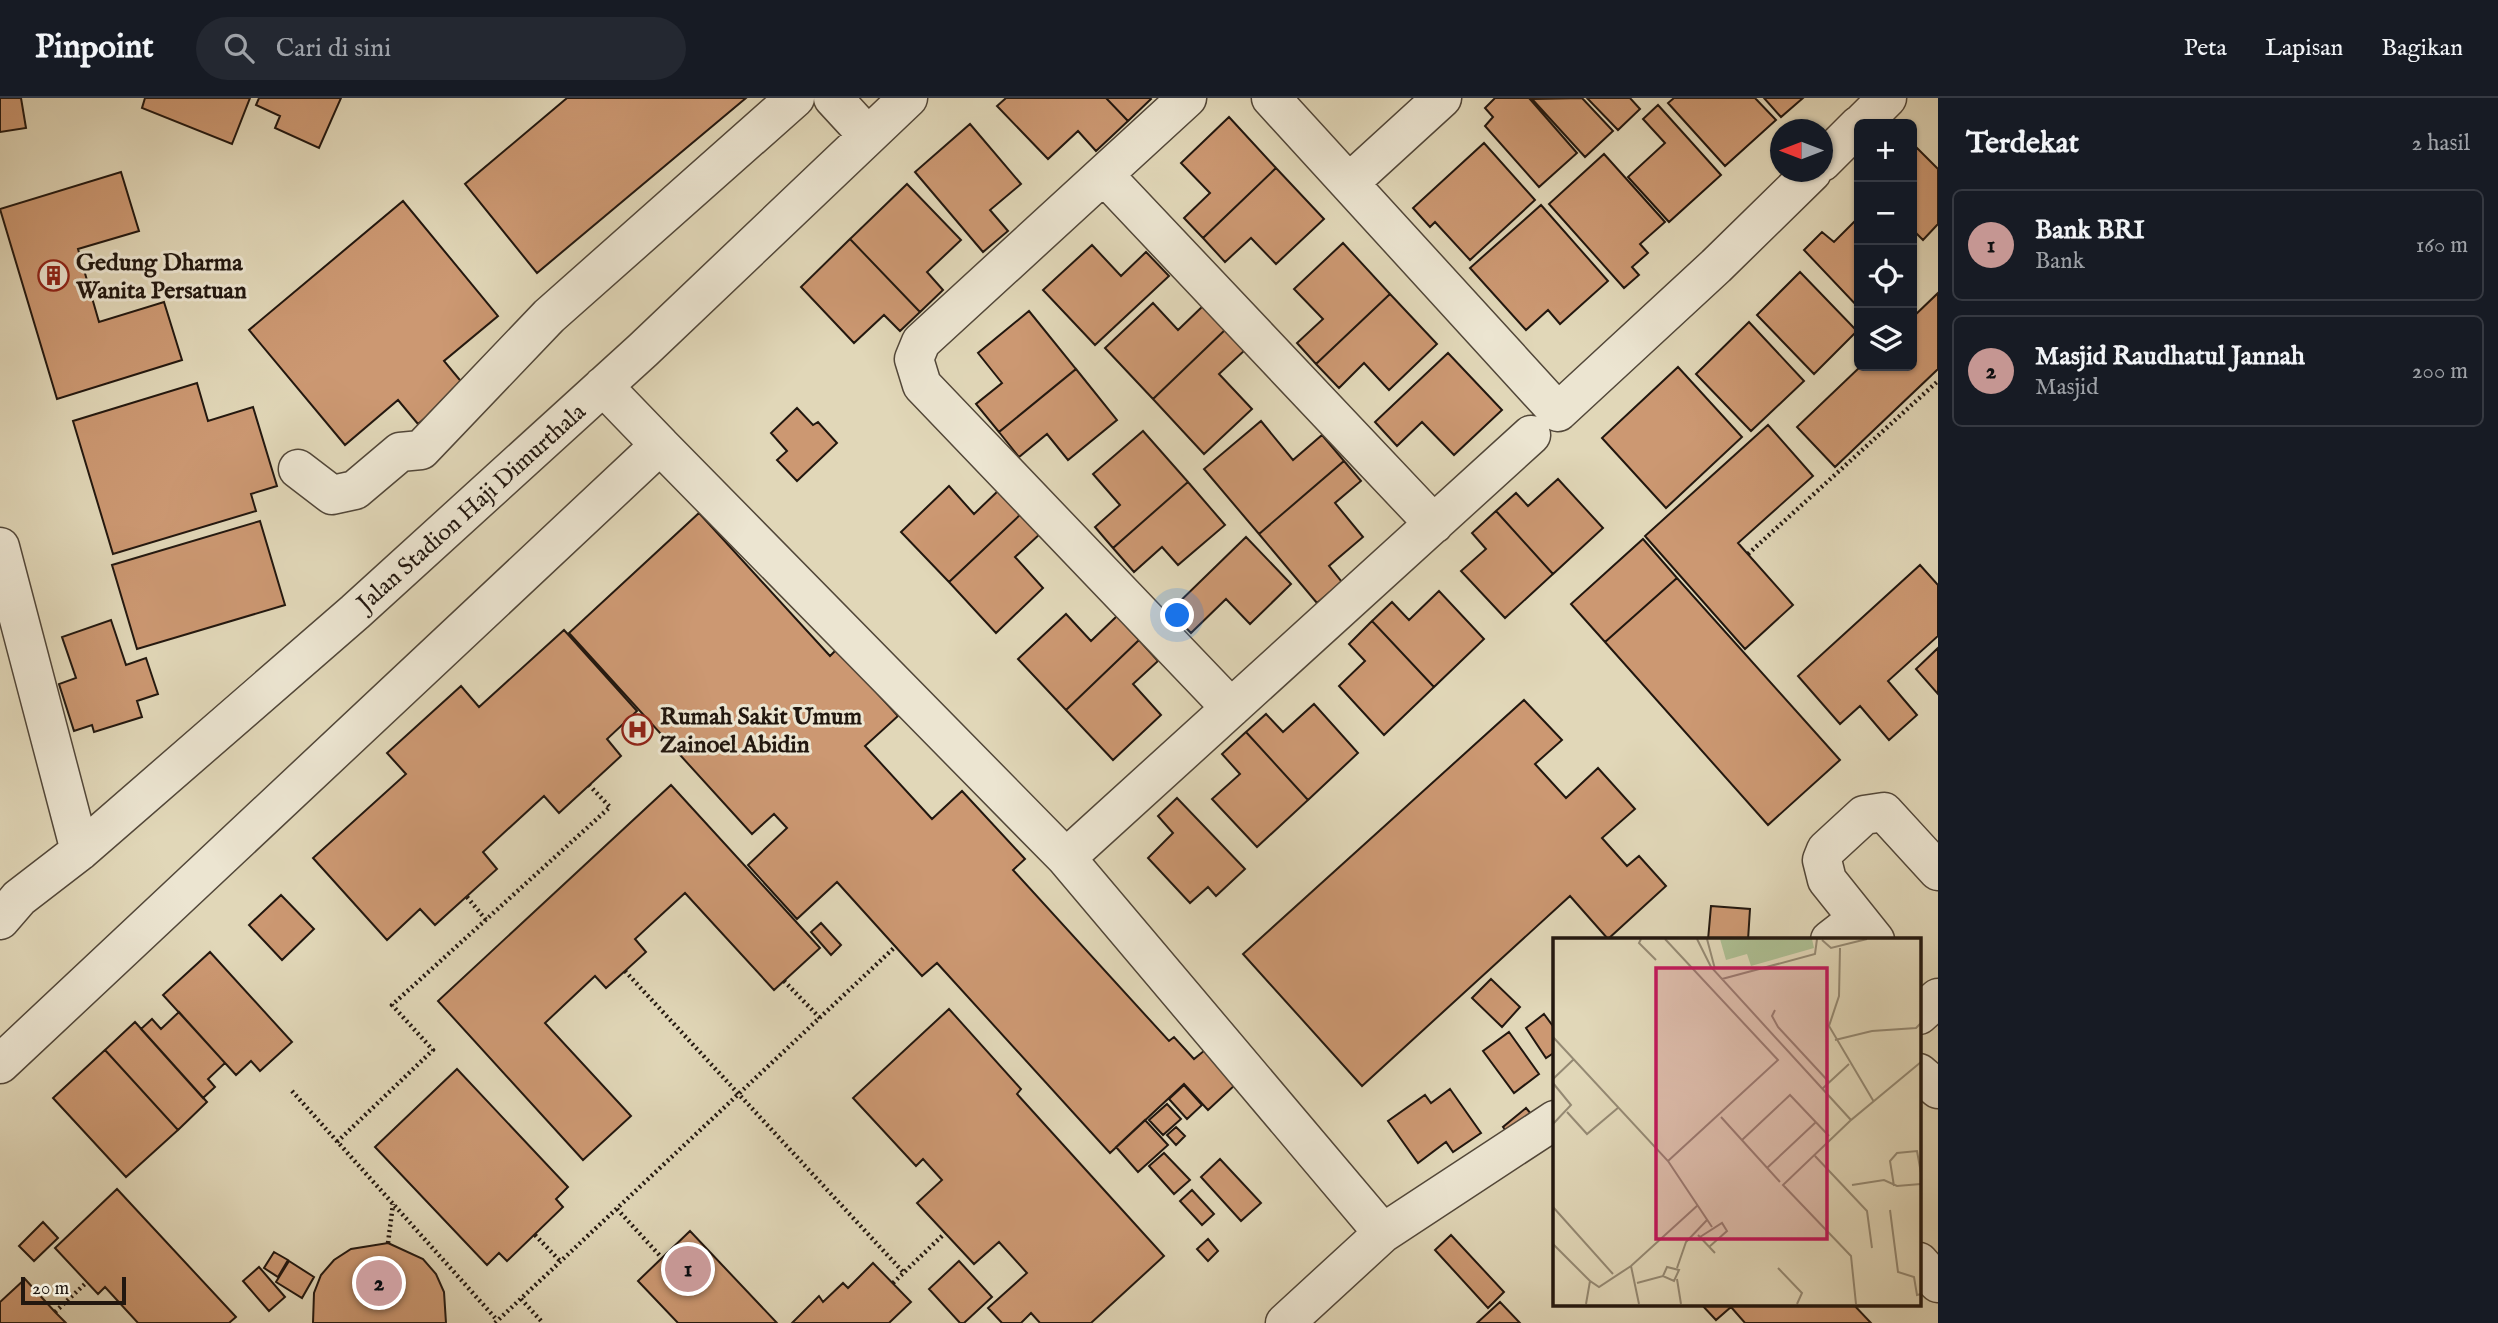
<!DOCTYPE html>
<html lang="id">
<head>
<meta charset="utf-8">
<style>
	:root { --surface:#171b24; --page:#242831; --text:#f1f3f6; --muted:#9ea1a6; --line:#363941; --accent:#c59692 }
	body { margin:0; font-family:"IM FELL English",serif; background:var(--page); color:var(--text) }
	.controls { position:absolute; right:21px; top:21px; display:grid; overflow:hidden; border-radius:10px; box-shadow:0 2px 5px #0004 }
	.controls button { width:63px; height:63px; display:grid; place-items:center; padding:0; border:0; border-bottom:2px solid var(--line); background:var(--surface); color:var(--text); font:35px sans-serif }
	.compass { position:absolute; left:1770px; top:21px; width:63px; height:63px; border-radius:50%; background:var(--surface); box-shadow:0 2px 5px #0004; rotate:270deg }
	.scale { position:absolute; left:21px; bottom:18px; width:105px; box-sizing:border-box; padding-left:7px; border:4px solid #22170f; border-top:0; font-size:19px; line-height:24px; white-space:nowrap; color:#22170f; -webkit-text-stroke:5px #ece5d1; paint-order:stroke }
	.you { position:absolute; left:1178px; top:518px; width:24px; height:24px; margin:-18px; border:5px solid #fff; border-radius:50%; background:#1a73e8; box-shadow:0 0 0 10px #1a73e833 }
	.badge { display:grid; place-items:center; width:46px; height:46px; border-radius:50%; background:var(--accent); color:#111; font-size:23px; font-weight:700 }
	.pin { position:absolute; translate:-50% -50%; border:4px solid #fff; box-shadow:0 2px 7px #0006 }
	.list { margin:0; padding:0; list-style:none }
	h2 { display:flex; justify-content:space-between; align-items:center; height:91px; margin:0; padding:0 28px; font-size:30px }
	h2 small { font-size:23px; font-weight:400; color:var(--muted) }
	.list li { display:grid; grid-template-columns:46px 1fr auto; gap:21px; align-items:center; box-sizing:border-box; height:112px; margin:0 14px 14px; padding:0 14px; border:2px solid var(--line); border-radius:10px }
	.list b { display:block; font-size:26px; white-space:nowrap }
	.list p { margin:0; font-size:23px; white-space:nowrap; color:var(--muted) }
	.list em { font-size:23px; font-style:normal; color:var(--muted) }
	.icon { flex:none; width:38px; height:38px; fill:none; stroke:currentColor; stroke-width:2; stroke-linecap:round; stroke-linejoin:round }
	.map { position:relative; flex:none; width:1938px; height:1225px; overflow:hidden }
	header { display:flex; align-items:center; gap:42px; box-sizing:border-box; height:98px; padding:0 35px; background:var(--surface); border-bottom:2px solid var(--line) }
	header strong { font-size:33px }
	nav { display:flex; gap:38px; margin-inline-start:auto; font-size:24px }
	.search { width:490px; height:63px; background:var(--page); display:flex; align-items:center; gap:18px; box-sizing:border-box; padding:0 24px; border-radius:38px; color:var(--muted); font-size:26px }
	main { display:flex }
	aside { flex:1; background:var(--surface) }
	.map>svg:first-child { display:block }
	.building { fill:#cc9872; stroke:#22170f; stroke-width:2 }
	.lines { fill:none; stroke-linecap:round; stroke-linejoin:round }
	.minor-casing { stroke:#524739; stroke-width:41 }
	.path { stroke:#22170f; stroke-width:4.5; stroke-dasharray:2 3.5; stroke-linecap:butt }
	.minor { stroke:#ece5d1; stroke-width:38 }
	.labels { text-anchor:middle; stroke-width:6; stroke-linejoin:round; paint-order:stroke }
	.poi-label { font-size:24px; font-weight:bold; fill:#22170f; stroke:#ece5d1; text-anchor:start }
	.street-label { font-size:24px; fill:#22170f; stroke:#ece5d1 }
	.inset-road { fill:none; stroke:#958a74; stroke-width:2 }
	.view { fill:#c2185b; fill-opacity:0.15; stroke:#c2185b; stroke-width:3.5 }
	.inset-edge { fill:none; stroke:#22170f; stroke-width:3.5 }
</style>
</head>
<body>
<header>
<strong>Pinpoint</strong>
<div class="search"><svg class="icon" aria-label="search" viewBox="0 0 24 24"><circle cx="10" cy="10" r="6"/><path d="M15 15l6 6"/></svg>Cari di sini</div>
<nav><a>Peta</a><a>Lapisan</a><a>Bagikan</a></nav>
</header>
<main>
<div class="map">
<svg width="1938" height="1225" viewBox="0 0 1938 1225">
	<rect width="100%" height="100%" fill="#e1d7b8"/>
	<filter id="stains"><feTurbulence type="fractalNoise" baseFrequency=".00286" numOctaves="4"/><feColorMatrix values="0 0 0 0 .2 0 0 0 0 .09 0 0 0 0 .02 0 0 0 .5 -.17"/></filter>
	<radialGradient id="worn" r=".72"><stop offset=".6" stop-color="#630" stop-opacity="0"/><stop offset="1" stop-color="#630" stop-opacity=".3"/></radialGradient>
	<path class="building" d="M0,0H21L26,30L0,34Z
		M145,0H250L232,46L142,10Z
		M259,0H341L319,50L275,30L280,18L256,7Z
		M567,0H746L537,175L465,86Z
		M1006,0H1106L1128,23L1096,53L1078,33L1048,61L997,8Z
		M1106,0H1150L1151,1L1128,23Z
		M1495,0H1529L1577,55L1539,89L1485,28L1493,19L1485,10Z
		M1582,0L1613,33L1585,59L1532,1Z
		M1587,0H1630L1640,11L1618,32Z
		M1674,0H1755L1776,22L1725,68L1668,5Z
		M1764,0H1803L1781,19Z
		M1658,7L1721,77L1669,124L1628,79L1665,45L1643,21Z
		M1229,19L1276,70L1203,140L1184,120L1210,95L1181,65Z
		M970,26L1021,86L990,112L1008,133L983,154L915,74Z
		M1484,45L1535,102L1470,162L1435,124L1430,129L1413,110Z
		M1917,50L1938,71V126L1923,142L1912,131V56Z
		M1604,56L1665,124L1640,146L1648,155L1632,169L1639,177L1624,190L1549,106Z
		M1276,70L1324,121L1276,166L1251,140L1225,164L1203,140Z
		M121,74L139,133L78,151L99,224L164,204L182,262L57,301L0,111Z
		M907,86L961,142L927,174L943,192L920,214L850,141Z
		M403,103L498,218L444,263L464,287L418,326L398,302L345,347L249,232Z
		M1541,107L1608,183L1560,226L1548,212L1526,232L1470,170Z
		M1859,119V210L1804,152L1822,134L1834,144Z
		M850,141L920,214L900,233L884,217L854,245L801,189Z
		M1343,145L1390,196L1316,266L1297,245L1323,221L1294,191Z
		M1092,147L1121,178L1146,154L1169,178L1095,247L1043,192Z
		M1800,174L1857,233L1814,276L1757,217Z
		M1938,195V271L1835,369L1797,329L1861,268H1912V220Z
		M1390,196L1437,246L1389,292L1364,265L1339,290L1316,266Z
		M1153,205L1178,232L1204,207L1226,231L1153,301L1105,250Z
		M1029,213L1076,271L999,334L976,306L1002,285L978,255Z
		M1749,224L1804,283L1751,333L1696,276Z
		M1226,231L1245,252L1219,276L1252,311L1204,356L1153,301Z
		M1448,255L1502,312L1454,357L1422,324L1397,348L1375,324Z
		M1678,269L1742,339L1666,410L1602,340Z
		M1076,271L1117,322L1068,362L1047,336L1019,359L999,334Z
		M197,285L208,323L253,309L277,388L251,396L256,413L113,456L73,323Z
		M797,310L813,327L818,324L837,345L797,383L777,362L787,353L771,335Z
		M1261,323L1293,362L1322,337L1344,363L1259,436L1204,371Z
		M1768,327L1813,378L1738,445L1793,507L1745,551L1645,438Z
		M1143,333L1188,384L1113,450L1095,429L1120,407L1093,376Z
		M1344,363L1361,383L1335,405L1363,439L1329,468L1342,484L1317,505L1259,436Z
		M1558,381L1603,430L1553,476L1496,413L1516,395L1528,408Z
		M1188,384L1225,427L1178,467L1162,449L1134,474L1113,450Z
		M949,388L974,416L1000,391L1022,415L949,484L901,434Z
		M1496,413L1553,476L1505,520L1461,473L1486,451L1472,435Z
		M699,415L830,558L837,551L898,618L865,648L932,721L962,693L1025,761L1013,772L1169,943L1174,939L1194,961L1205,952L1236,986L1208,1012L1184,986L1110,1055L937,865L922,878L837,784L797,821L748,767L787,730L774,716L752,736L569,535Z
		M1022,415L1041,435L1015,459L1043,490L996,535L949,484Z
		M260,423L285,507L137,551L112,467Z
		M1246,439L1291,486L1250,526L1226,501L1191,535L1170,513Z
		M1643,441L1677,480L1605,544L1571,506Z
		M1920,467L1938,487V538L1888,583L1917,617L1889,642L1860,608L1840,626L1798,578Z
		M1677,480L1840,662L1768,727L1605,544Z
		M1439,493L1484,541L1434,589L1372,523L1392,504L1409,522Z
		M1066,516L1091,543L1117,518L1139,542L1066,612L1018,561Z
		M111,522L126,567L146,560L158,596L137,603L142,619L94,634L92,627L74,633L59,586L76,580L62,539Z
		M1372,523L1434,589L1384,637L1339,588L1365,563L1349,546Z
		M564,532L637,613L607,641L621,658L559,715L544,698L483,754L497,771L435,827L420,811L387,842L313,760L406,676L387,655L461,588L479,609Z
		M1139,542L1158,563L1133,586L1161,617L1113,662L1066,612Z
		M1938,550V596L1916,571Z
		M1524,602L1562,642L1535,666L1566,700L1598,670L1635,711L1602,740L1627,768L1639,758L1666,788L1608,841L1570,798L1362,988L1243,856Z
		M1314,606L1358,655L1308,702L1246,634L1266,616L1283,634Z
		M1246,634L1308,702L1257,749L1212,701L1240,676L1222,656Z
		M671,687L820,850L774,892L685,795L635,841L646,854L625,873L606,890L595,878L545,925L631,1018L583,1062L438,903Z
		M1177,700L1245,771L1216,798L1208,789L1190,805L1148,760L1173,735L1158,718Z
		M281,797L314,831L282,862L249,827Z
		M1711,808L1750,811L1748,842H1708Z
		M821,825L841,847L831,857L811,834Z
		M210,854L292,944L260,973L251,963L236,977L163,897Z
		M1491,881L1520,909L1502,929L1472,900Z
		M949,911L1021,991L1017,996L1164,1158L1091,1225H1040L1031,1215L1021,1225H1002L988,1210L1027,1175L999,1144L974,1166L917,1105L942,1082L923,1061L916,1068L853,1000Z
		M179,914L225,965L208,981L215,989L203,1000L141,931L152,921L161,931Z
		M1544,916L1555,931V954L1546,960L1526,930Z
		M135,924L207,1004L178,1032L105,952Z
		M1509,934L1539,976L1514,995L1483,953Z
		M105,952L178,1032L126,1079L53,1000Z
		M457,971L568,1089L556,1101L563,1109L507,1163L499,1155L487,1167L375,1049Z
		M1184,987L1202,1007L1187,1021L1169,1001Z
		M1450,991L1481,1035L1453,1054L1446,1044L1418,1065L1388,1023L1425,997L1431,1005Z
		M1167,1006L1181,1021L1163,1037L1149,1022Z
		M1526,1010L1538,1024L1514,1043L1503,1029Z
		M1145,1022L1168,1047L1138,1074L1116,1049Z
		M1176,1029L1185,1038L1176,1047L1167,1037Z
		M1164,1055L1190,1082L1174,1096L1149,1068Z
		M1220,1061L1261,1105L1241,1123L1201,1079Z
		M117,1091L236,1219L229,1225H138L105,1189L98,1196L55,1150Z
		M1192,1092L1214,1116L1202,1127L1180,1103Z
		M43,1124L58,1140L34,1163L19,1148Z
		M690,1133L777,1225H678L638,1183Z
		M1451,1137L1504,1194L1488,1210L1435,1152Z
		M1208,1141L1218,1153L1208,1163L1197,1151Z
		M388,1145L423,1161L436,1176L444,1194L446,1225H313L314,1195L321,1177L334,1162L351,1151Z
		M274,1154L288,1162L278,1179L264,1170Z
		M289,1163L314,1179L302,1200L276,1184Z
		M959,1163L992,1199L964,1225H960L929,1191Z
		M873,1165L911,1204L889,1225H792L819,1198L823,1204L843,1185L848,1190Z
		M259,1169L285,1199L269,1213L243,1183Z
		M25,1181L55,1214L66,1225H0V1204Z
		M1500,1204L1520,1225H1477Z
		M1701,1206H1853L1871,1225H1745L1731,1209L1716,1222Z"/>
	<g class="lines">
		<defs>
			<path id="minor" d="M833,0L868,38
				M1187,0L921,244L914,261L922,287L1231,610
				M1271,0L1558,314L1716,168L1812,74
				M1861,26L1887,0
				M1822,64L1859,27
				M1104,77L1434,426
				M1349,85L1442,0
				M603,288L660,347
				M298,371L332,397L355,392L400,354L421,352L549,218L795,0
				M0,449L80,753
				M1066,760L1531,337
				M0,822L19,800L80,753L355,514L643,252L908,0
				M1830,842L1857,821
				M1875,842L1827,782L1822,762L1826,752L1864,717L1884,714L1938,773
				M1919,917L1938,900
				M0,966L660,347L1066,760L1383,1135
				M1919,975L1938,991
				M1919,1164L1938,1185
				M1285,1225L1383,1135L1555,1022"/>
		</defs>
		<use href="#minor" class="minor-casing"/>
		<path class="path" d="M1748,456L1938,283
			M467,799L486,822
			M625,873L904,1175
			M784,883L820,920
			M292,993L497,1222
			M337,1044L433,952L392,907L610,709L589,687
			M617,1111L662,1160
			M535,1137L561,1164
			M388,1145L393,1106
			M893,1185L945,1135
			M521,1201L543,1225
			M55,1214L87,1184
			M495,1225L896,848"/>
		<use href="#minor" class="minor"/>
	</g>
	<defs>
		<symbol id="building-ring" viewBox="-11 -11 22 22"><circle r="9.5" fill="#ece5d1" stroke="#8f2418" stroke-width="1.5"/><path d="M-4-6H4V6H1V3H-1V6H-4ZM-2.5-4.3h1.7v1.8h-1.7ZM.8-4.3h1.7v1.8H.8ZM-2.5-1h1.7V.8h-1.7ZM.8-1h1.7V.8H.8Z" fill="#8f2418"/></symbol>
		<symbol id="hospital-ring" viewBox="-11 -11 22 22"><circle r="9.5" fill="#ece5d1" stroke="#8f2418" stroke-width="1.5"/><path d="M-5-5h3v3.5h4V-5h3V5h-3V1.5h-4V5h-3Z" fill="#8f2418"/></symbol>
	</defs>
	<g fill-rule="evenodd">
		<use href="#building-ring" x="36" y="160" width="35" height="35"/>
		<use href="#hospital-ring" x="620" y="614" width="35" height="35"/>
	</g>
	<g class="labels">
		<g class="poi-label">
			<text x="76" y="172">Gedung Dharma<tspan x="76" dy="28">Wanita Persatuan</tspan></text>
			<text x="660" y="626">Rumah Sakit Umum<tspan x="660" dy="28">Zainoel Abidin</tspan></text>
		</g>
		<g class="street-label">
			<text transform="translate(471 409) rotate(-42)" y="8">Jalan Stadion Haji Dimurthala</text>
		</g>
	</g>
	<g transform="translate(1553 840)">
		<rect width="368" height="368" fill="#e1d7b8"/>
		<path d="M167,1H259L261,10L198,28L194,16L173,22Z" fill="#adbf93"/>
		<path class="inset-road" d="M88,1L86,5L103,22M112,1L225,122L115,223M144,1L158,29L298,182L368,124M154,1L162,31M269,2L278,10L314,1M287,10L286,58L276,88L321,164M368,37V73M169,41L262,16L264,1M222,72L219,78L225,89L276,144M0,99L115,223L159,289M282,102L319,93L363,90L368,85M0,141L21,121M0,145L18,167L0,186M269,151L296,126M14,174L34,196L66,169M168,179L227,244M298,182L230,247L298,318L303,366M189,202L237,157L276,198M262,218L314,273L319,310M214,230L263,184M299,247L331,242L344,248L368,246M341,248L337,223L344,215L364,213L368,235M0,269L60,336M337,272L345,334L361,339L364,357L368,356M145,297L162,315M147,299L169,285L174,293L156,309M0,306L37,343M78,328L86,366M124,330L133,304L154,282M225,330L249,355L244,366M124,341L128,366M84,345L110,338L121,343L126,332L114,329L110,338M33,366L37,343L46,349L78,328L145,267"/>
		<path class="view" d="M103,30H274V301H103Z"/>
		<rect width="368" height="368" class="inset-edge"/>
	</g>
	<rect width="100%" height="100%" filter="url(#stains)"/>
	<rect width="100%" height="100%" fill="url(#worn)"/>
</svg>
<div class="controls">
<button>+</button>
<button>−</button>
<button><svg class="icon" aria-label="locate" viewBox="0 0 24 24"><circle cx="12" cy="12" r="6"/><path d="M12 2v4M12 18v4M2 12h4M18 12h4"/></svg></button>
<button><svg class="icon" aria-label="layers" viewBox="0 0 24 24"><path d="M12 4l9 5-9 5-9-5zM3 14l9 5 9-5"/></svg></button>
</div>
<svg class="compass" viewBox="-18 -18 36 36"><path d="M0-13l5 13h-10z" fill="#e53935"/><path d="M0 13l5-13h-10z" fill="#9ea1a6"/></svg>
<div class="scale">20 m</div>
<div class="you"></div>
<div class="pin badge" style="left:688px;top:1171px">1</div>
<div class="pin badge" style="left:379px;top:1185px">2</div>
</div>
<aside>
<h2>Terdekat<small>2 hasil</small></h2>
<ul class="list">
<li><span class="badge">1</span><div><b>Bank BRI</b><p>Bank</p></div><em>160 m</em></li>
<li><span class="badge">2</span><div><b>Masjid Raudhatul Jannah</b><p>Masjid</p></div><em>200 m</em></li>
</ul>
</aside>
</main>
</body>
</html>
